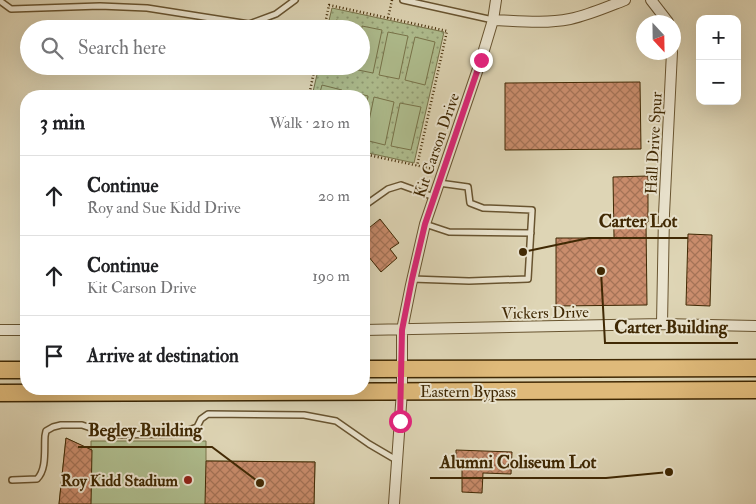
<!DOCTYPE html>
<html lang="en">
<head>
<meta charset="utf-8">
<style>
	:root { --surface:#fff; --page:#f2f2f2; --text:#202124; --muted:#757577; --line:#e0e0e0 }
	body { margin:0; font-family:"IM FELL Double Pica",serif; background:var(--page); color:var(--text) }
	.controls { position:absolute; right:15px; top:15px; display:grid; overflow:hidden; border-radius:10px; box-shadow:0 5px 20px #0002 }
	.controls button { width:45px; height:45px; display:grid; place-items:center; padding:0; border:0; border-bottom:1px solid var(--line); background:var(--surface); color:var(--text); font:25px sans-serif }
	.compass { position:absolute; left:636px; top:15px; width:45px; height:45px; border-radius:50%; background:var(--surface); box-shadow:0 5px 20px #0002; rotate:158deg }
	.stop { position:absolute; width:15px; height:15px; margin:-11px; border:4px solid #db2777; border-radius:50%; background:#fff }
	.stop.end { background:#db2777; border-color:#fff; box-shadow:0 1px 5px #0008 }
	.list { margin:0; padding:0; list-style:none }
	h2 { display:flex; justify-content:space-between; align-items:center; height:65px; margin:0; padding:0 20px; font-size:21px }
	h2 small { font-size:16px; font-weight:400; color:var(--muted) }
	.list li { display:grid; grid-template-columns:32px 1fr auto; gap:15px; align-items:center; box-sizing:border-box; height:80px; padding:0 20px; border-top:1px solid var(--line) }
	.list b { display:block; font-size:19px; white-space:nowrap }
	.list p { margin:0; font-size:16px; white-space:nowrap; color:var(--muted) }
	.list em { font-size:16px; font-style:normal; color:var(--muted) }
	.icon { flex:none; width:28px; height:28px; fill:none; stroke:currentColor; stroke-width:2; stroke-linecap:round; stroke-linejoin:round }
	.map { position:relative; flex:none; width:756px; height:504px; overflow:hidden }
	.search { position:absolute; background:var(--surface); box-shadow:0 5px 20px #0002; left:20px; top:20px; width:350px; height:55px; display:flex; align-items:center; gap:12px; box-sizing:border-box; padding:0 18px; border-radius:28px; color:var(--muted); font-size:19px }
	.panel { position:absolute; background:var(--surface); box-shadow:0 5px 20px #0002; left:20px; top:90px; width:350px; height:305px; border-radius:20px }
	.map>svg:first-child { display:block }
	.park { fill:url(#park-dots); stroke:#78744a }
	.garden { fill:#afbe8f; stroke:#78744a }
	.building { fill:url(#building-cross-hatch); stroke:#402904 }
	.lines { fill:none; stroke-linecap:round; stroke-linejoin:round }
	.service-casing { stroke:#685430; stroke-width:8 }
	.minor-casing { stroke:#685430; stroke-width:12 }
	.primary-casing { stroke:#402904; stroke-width:19 }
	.path { stroke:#402904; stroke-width:2.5; stroke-dasharray:1 2.5; stroke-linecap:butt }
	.service { stroke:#eae4cf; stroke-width:5 }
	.minor { stroke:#eae4cf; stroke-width:10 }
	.primary { stroke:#dfba7a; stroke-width:16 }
	.route { stroke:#db2777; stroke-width:6 }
	.poi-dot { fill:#8f2418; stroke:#eae4cf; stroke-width:2 }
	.labels { text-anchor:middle; stroke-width:4; stroke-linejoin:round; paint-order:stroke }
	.street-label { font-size:16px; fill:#402904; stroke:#eae4cf }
	.poi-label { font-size:16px; font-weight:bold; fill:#402904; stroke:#eae4cf; text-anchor:end }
	.leader { fill:none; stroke:#402904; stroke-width:2 }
	.callout-dot { fill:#402904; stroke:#eae4cf; stroke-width:2 }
	.callout-label { font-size:18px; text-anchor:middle; font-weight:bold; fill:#402904; stroke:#eae4cf; stroke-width:4; stroke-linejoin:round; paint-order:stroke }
</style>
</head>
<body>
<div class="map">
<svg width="756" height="504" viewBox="0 0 756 504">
	<defs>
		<pattern id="park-dots" width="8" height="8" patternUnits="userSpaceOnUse" patternTransform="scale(1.25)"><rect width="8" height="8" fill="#afbe8f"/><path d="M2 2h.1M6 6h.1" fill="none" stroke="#909a73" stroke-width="1.8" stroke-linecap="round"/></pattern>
		<pattern id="building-cross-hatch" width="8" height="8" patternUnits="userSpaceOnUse" patternTransform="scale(1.25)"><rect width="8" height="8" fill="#ca8d6d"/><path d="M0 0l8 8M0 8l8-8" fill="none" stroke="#a57357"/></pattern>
	</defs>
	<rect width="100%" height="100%" fill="#ded5b5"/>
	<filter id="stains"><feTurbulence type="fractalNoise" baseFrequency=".004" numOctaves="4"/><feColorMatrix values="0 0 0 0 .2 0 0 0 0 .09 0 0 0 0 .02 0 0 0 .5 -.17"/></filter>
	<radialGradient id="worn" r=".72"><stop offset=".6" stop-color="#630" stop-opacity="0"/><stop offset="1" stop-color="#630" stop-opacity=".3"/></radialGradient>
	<path class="park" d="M332,8L444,32L414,163L364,152V96H312L319,66H361V29H327Z"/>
	<path class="garden" d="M336,20L356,24L355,29H334Z
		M362,26L382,30L373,73L353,69V66H361Z
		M388,32L408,36L399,79L379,75Z
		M415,37L435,42L425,85L405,80Z
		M322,85L342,90L340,96H319Z
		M348,91L368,96L364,115V96H347Z
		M374,97L394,102L385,145L365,140Z
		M400,103L421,107L411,150L391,146Z
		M66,438L91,450V441H206V461L315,462L314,504H59Z"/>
	<path class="building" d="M640,82L641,149L505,150V83Z
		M648,176V222H646L647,305L556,306V238H614L613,177Z
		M380,219L399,243L390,249L397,258L381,272L364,251V232Z
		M688,234L712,235L710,306L686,305Z
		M66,438L92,450L91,504H59Z
		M456,450L512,452L511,474L483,473L482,493L462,492V466L456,465Z
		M206,461L315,462L314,504H205Z"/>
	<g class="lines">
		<defs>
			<path id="service" d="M403,0L493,20
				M0,1L11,9L100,6L147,8L249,24L276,14L295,0
				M364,206L388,189L401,185L434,197
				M425,224L449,232L531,233
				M412,279L469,281L528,279L532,210L483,208L470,203L468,187L439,183
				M12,480L37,479C47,469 44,450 45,436L46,431L53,427L61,425H82L111,435L178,434L197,427L201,419L208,414L304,415L336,421L369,444L398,461"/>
			<path id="minor" d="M651,0L668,22
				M493,20C519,21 544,24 570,19C589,15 607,7 625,0
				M662,324L664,214L672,52
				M0,330H26
				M364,330L662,324L756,326
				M394,504L402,391V330L411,285L425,224L481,60L493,20L496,0"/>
			<path id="primary" d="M364,369L756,368
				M0,370H26
				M0,393L756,390"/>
		</defs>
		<use href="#service" class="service-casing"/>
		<use href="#minor" class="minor-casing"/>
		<use href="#primary" class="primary-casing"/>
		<path class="path" d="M388,18L392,0
			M324,29L329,5L447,31L417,166
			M309,96L315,66
			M364,154L433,169"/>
		<use href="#service" class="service"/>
		<use href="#minor" class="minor"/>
		<use href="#primary" class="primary"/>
	</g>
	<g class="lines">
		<path class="route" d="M400,421L402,330L412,279L425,224L481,60"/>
	</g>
	<circle class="poi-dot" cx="188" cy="480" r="5"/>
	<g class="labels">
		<g class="street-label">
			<text transform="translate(653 143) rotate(-87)" y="6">Hall Drive Spur</text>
			<text transform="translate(436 145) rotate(-71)" y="6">Kit Carson Drive</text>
			<text transform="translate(545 312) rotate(-1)" y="6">Vickers Drive</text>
			<text x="468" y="397">Eastern Bypass</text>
		</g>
		<g class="poi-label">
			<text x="178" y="486">Roy Kidd Stadium</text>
		</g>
	</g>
	<path class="leader" d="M523 252L589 238H688M601 271L605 343H738M260 483L212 447H78M669 472L606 478H430"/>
	<g class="callout-dot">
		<circle cx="523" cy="252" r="5"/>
		<circle cx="601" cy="271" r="5"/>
		<circle cx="260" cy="483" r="5"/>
		<circle cx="669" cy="472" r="5"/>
	</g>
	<g class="callout-label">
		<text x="638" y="227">Carter Lot</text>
		<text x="671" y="333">Carter Building</text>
		<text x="145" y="436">Begley Building</text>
		<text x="518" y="468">Alumni Coliseum Lot</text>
	</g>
	<rect width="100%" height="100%" filter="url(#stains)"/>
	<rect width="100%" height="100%" fill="url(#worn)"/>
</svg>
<div class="controls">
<button>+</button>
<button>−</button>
</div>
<svg class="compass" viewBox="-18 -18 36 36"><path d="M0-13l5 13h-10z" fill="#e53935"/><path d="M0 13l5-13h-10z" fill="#757577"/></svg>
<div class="stop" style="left:400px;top:421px"></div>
<div class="stop end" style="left:481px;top:60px"></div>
<div class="search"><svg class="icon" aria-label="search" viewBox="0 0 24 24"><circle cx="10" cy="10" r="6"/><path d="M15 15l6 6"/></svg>Search here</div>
<section class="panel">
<h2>3 min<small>Walk · 210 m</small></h2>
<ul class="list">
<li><svg class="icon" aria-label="ahead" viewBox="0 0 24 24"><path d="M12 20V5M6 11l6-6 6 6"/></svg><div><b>Continue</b><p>Roy and Sue Kidd Drive</p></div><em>20 m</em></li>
<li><svg class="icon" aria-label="ahead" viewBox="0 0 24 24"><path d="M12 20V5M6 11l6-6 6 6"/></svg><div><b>Continue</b><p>Kit Carson Drive</p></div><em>190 m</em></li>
<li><svg class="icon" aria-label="arrive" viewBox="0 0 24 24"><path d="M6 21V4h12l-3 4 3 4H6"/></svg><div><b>Arrive at destination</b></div></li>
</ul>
</section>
</div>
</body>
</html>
